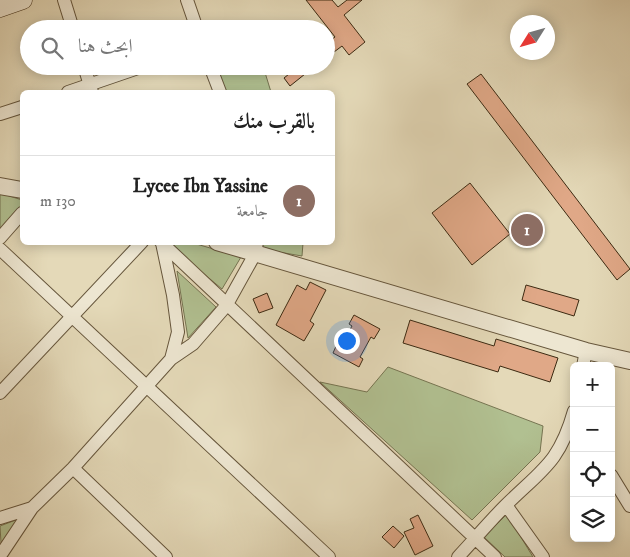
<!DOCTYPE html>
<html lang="ar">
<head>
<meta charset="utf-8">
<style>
	:root { --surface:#fff; --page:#f6f6f6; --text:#222; --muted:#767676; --line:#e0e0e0; --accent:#0b8043 }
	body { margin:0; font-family:"IM FELL DW Pica",Amiri,serif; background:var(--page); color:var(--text); direction:rtl }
	.controls { position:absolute; right:15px; bottom:15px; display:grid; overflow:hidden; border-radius:8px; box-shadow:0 2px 12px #0003 }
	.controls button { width:45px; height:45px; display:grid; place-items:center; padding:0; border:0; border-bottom:1px solid var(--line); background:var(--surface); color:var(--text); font:25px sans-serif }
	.compass { position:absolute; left:510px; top:15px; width:45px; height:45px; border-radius:50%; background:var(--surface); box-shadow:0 2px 12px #0003; rotate:233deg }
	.you { position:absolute; left:346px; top:340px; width:18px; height:18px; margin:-12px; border:4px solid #fff; border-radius:50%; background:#1a73e8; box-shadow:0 0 0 8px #1a73e833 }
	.badge { display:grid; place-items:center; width:32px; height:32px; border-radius:50%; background:var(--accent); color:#fff; font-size:16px; font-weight:700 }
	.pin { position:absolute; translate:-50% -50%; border:2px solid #fff; box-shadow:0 1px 5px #0006 }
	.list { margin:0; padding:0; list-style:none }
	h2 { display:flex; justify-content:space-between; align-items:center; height:65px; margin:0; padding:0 20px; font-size:21px }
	h2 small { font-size:16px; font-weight:400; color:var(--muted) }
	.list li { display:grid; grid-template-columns:32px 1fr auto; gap:15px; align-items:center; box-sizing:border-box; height:90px; padding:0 20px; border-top:1px solid var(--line) }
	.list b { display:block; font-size:19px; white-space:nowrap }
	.list p { margin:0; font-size:16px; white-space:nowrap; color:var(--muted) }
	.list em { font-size:16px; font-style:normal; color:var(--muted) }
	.icon { flex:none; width:28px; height:28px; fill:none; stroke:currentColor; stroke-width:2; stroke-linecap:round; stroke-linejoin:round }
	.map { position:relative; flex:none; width:630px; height:557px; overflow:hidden; direction:ltr }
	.search { position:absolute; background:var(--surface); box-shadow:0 2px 12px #0003; left:20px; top:20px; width:315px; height:55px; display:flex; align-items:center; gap:12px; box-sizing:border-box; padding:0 18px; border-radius:28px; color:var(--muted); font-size:19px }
	.panel { position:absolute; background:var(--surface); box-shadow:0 2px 12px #0003; left:20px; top:90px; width:315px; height:155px; border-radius:8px; direction:rtl }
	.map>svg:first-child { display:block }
	.green { fill:#b1c091; stroke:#767552 }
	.building { fill:#e0a887; stroke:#3c2a12 }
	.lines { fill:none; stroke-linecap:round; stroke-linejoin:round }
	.minor-casing { stroke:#66563c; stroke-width:14 }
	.tertiary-casing { stroke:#66563c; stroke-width:18 }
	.secondary-casing { stroke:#3c2a12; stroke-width:19 }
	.minor { stroke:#ede6d1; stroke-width:12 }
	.tertiary { stroke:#ede6d1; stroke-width:16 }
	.secondary { stroke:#ede6d1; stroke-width:18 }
</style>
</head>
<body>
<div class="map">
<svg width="630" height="557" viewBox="0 0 630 557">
	<rect width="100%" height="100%" fill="#e4d9b8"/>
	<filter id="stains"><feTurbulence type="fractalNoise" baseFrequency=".004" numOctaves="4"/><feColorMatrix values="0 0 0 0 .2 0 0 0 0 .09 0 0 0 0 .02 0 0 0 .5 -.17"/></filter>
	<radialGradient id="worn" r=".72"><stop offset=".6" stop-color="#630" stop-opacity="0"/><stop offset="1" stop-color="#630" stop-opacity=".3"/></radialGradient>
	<path class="green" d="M216,66H263L271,92H225Z
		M0,193L22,200V205L0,231Z
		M167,243H193L241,257L222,289Z
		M261,243H303L302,256L261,249Z
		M177,271L216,307L188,338Z
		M388,367L543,426L540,452L472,520L320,382L367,392Z
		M507,514L533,557H505L484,537Z
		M21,518L1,543L0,526Z"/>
	<path class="building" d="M306,0H332L338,7L347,0H362L344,15L365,42L349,55L342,46L326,58V44L335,37Z
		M299,66H315L290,86L284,78Z
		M481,74L630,269L617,280L467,84Z
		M470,183L510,234L472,265L432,213Z
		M310,282L326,290L310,321L314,324L304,341L276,325L297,285L306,290Z
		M526,285L579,300L574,316L522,300Z
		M267,293L273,308L259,313L253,299Z
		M354,315L380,329L374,339L371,337L360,357L363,359L359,367L333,353L337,344L341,346L352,326L349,324Z
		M410,320L494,346L496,339L558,358L550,382L500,366L498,372L403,343Z
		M418,515L433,546L415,555L404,532L414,528L410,519Z
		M393,526L404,536L394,548L382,537Z"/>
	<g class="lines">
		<defs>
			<path id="minor" d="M64,0L73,29
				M187,0L197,29
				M84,66L92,92
				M210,66L220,92
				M68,92L144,66
				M0,114L22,107
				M0,238L22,213
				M161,242L495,557
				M162,243L173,295L178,332L171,359
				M0,249L329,557
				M583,366L586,351
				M0,393L142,242
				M73,468L166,557
				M611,475L630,506
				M506,505L543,557
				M0,518L32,508
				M2,553L32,508L73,468L171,359L193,344L226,306L255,254L257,242
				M458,557C474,540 489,522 505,506C541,470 559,464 574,411"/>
			<path id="tertiary" d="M0,186L22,190
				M217,242L586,351L630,361"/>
			<path id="secondary" d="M0,8L23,0"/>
		</defs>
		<use href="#minor" class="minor-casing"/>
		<use href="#tertiary" class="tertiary-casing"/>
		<use href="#secondary" class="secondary-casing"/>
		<use href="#minor" class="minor"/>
		<use href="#tertiary" class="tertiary"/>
		<use href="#secondary" class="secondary"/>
	</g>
	<rect width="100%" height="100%" filter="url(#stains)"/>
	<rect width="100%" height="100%" fill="url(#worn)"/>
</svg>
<div class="controls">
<button>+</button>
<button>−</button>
<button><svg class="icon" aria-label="locate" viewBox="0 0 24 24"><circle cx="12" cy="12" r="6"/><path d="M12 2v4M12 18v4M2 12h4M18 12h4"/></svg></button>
<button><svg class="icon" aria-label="layers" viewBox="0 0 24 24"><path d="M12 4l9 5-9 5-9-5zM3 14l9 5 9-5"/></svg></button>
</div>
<svg class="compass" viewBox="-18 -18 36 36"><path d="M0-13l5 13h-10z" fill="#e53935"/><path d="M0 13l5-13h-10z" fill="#767676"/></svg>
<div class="you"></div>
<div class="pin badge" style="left:527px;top:230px;background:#8d6e63">1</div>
<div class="search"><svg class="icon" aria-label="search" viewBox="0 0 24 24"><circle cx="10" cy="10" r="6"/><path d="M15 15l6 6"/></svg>ابحث هنا</div>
<section class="panel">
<h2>بالقرب منك<small></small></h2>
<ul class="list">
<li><span class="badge" style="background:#8d6e63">1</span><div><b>Lycee Ibn Yassine</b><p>جامعة</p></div><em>130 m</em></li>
</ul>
</section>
</div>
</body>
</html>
